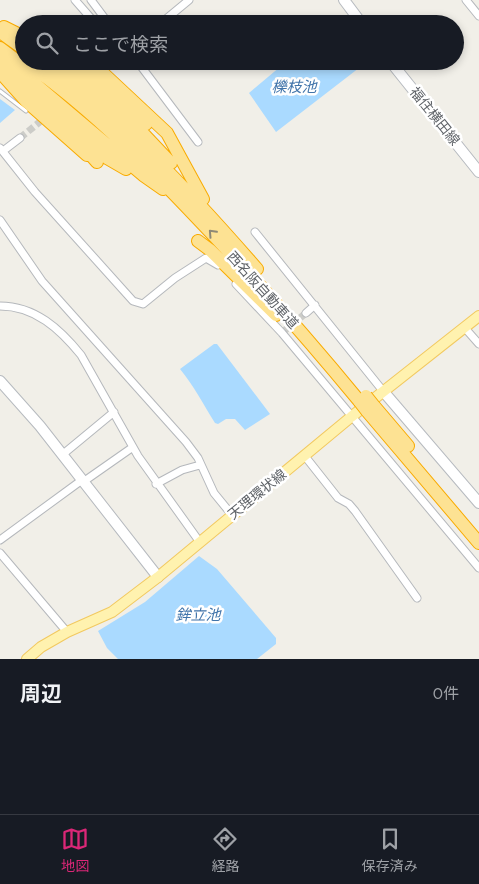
<!DOCTYPE html>
<html lang="ja">
<head>
<meta charset="utf-8">
<style>
	:root { --surface:#171b24; --page:#242831; --text:#f1f3f6; --muted:#9ea1a6; --line:#363941; --accent:#db2777 }
	body { margin:0; font-family:Figtree,"Noto Sans JP",sans-serif; background:var(--page); color:var(--text) }
	.list { margin:0; padding:0; list-style:none }
	h2 { display:flex; justify-content:space-between; align-items:center; height:65px; margin:0; padding:0 20px; font-size:21px }
	h2 small { font-size:16px; font-weight:400; color:var(--muted) }
	.icon { flex:none; width:28px; height:28px; fill:none; stroke:currentColor; stroke-width:2; stroke-linecap:round; stroke-linejoin:round }
	.map { position:relative; flex:none; width:479px; height:659px; overflow:hidden }
	.search { position:absolute; background:var(--surface); box-shadow:0 2px 8px #0003; left:15px; right:15px; top:15px; height:55px; display:flex; align-items:center; gap:12px; box-sizing:border-box; padding:0 18px; border-radius:28px; color:var(--muted); font-size:19px }
	.sheet { height:155px; background:var(--surface) }
	nav { display:flex; justify-content:space-around; align-items:center; box-sizing:border-box; height:70px; border-top:1px solid var(--line); background:var(--surface); font-size:14px; color:var(--muted) }
	nav a { display:grid; justify-items:center; gap:2px }
	nav .on { color:var(--accent) }
	.map>svg:first-child { display:block }
	.water { fill:#aadaff }
	.lines { fill:none; stroke-linecap:round; stroke-linejoin:round }
	.street-tunnel { stroke:#ccccc8; stroke-width:7; stroke-dasharray:7 3.5; stroke-linecap:butt }
	.lane-casing { stroke:#b5b8bc; stroke-width:5 }
	.street-casing { stroke:#b5b8bc; stroke-width:9 }
	.secondary-casing { stroke:#b6babf; stroke-width:12 }
	.primary-casing { stroke:#f2c960; stroke-width:12 }
	.highway-casing { stroke:#f9ab00; stroke-width:14 }
	.lane { stroke:#fff; stroke-width:3 }
	.street { stroke:#fff; stroke-width:7 }
	.secondary { stroke:#fff; stroke-width:10 }
	.primary { stroke:#fff2af; stroke-width:10 }
	.highway { stroke:#fde293; stroke-width:12 }
	.highway-bridge-casing { stroke:#f9ab00; stroke-width:14; stroke-linecap:butt }
	.highway-bridge { stroke:#fde293; stroke-width:12 }
	.oneway { stroke:#8e8975 }
	.labels { text-anchor:middle; stroke-width:5; stroke-linejoin:round; paint-order:stroke }
	.street-label { font-size:14px; fill:#5f6368; stroke:#fff }
	.water-label { font-size:15px; font-style:italic; fill:#4174aa; stroke:#fff }
</style>
</head>
<body>
<div class="map">
<svg width="479" height="659" viewBox="0 0 479 659">
	<rect width="100%" height="100%" fill="#f1efe8"/>
	<path class="water" d="M287,61H368L276,132L249,93Z
		M0,99L15,110L0,123Z
		M214,344H217L270,414L245,430L235,419H226L218,424L215,423C203,404 194,386 180,369Z
		M199,556L217,569L276,638V644L257,659H118L107,648L98,631L145,602Z"/>
	<g class="lines">
		<path class="street-tunnel" d="M99,72L112,61
			M20,138L47,116
			M284,331L306,313"/>
		<defs>
			<path id="lane" d="M0,91L26,111"/>
			<path id="street" d="M75,0L96,24
				M91,0L109,24
				M466,0L479,16
				M160,24L189,0
				M137,61L198,142
				M0,148L35,192L133,301L143,304L175,278L206,258L218,265
				M3,151L20,138
				M0,220L42,281L186,442L198,458L214,493L232,515
				M255,232L383,391
				M236,284L282,333L479,568
				M0,306C35,306 60,329 81,355L138,456L199,541
				M306,313L315,305
				M464,327L479,344
				M62,455L114,412
				M304,455L338,498L349,504L355,511L417,598
				M83,482L133,447
				M156,484L182,470L200,465
				M0,540L82,480
				M0,553L67,632"/>
			<path id="secondary" d="M344,0L362,24
				M390,61L479,172
				M0,381L40,426L158,577
				M383,391L479,503"/>
			<path id="primary" d="M27,659L41,647L67,632L112,612L158,577L351,417L479,316"/>
			<path id="highway" d="M4,27L24,37
				M0,32L24,49
				M0,48L28,69
				M0,59L18,76
				M24,61C95,111 155,173 214,236C264,289 313,345 360,402
				M41,61C125,122 189,191 257,269
				M57,61L137,127L171,163
				M73,61L146,124
				M90,61L167,133L203,199
				M14,66L143,175L163,189
				M0,72L26,101L87,155
				M13,75L107,158L126,169
				M82,145L97,162
				M198,241L210,250L276,315
				M374,406L408,446
				M367,411L479,543"/>
		</defs>
		<use href="#lane" class="lane-casing"/>
		<use href="#street" class="street-casing"/>
		<use href="#secondary" class="secondary-casing"/>
		<use href="#primary" class="primary-casing"/>
		<use href="#highway" class="highway-casing"/>
		<use href="#lane" class="lane"/>
		<use href="#street" class="street"/>
		<use href="#secondary" class="secondary"/>
		<use href="#primary" class="primary"/>
		<use href="#highway" class="highway"/>
		<defs>
			<path id="highway-bridge" d="M366,396L374,406
				M360,402L367,411"/>
		</defs>
		<use href="#highway-bridge" class="highway-bridge-casing"/>
		<use href="#highway-bridge" class="highway-bridge"/>
	</g>
	<defs><path id="oneway-chevron" d="M-2-3.5L2.5 0L-2 3.5" fill="none" stroke-width="1.6" stroke-linecap="round" stroke-linejoin="round" transform="scale(1.25)"/></defs>
	<use class="oneway" href="#oneway-chevron" transform="translate(212 233) rotate(-133)"/>
	<g class="labels">
		<g class="street-label">
			<text transform="translate(435 116) rotate(51)" y="5">福住横田線</text>
			<text transform="translate(263 290) rotate(48)" y="5">西名阪自動車道</text>
			<text transform="translate(257 494) rotate(-39)" y="5">天理環状線</text>
		</g>
		<g class="water-label">
			<text x="294" y="92">櫟枝池</text>
			<text x="198" y="620">鉾立池</text>
		</g>
	</g>
</svg>
<div class="search"><svg class="icon" aria-label="search" viewBox="0 0 24 24"><circle cx="10" cy="10" r="6"/><path d="M15 15l6 6"/></svg>ここで検索</div>
</div>
<section class="sheet">
<h2>周辺<small>0件</small></h2>
<ul class="list">
</ul>
</section>
<nav>
<a class="on"><svg class="icon" aria-label="map" viewBox="0 0 24 24"><path d="M3 6l6-2 6 2 6-2v14l-6 2-6-2-6 2zM9 4v14M15 6v14"/></svg>地図</a>
<a><svg class="icon" aria-label="directions" viewBox="0 0 24 24"><path d="M12 3l9 9-9 9-9-9zM9 14v-3h6M13 9l2 2-2 2"/></svg>経路</a>
<a><svg class="icon" aria-label="saved" viewBox="0 0 24 24"><path d="M7 4h10v16l-5-4-5 4z"/></svg>保存済み</a>
</nav>
</body>
</html>
